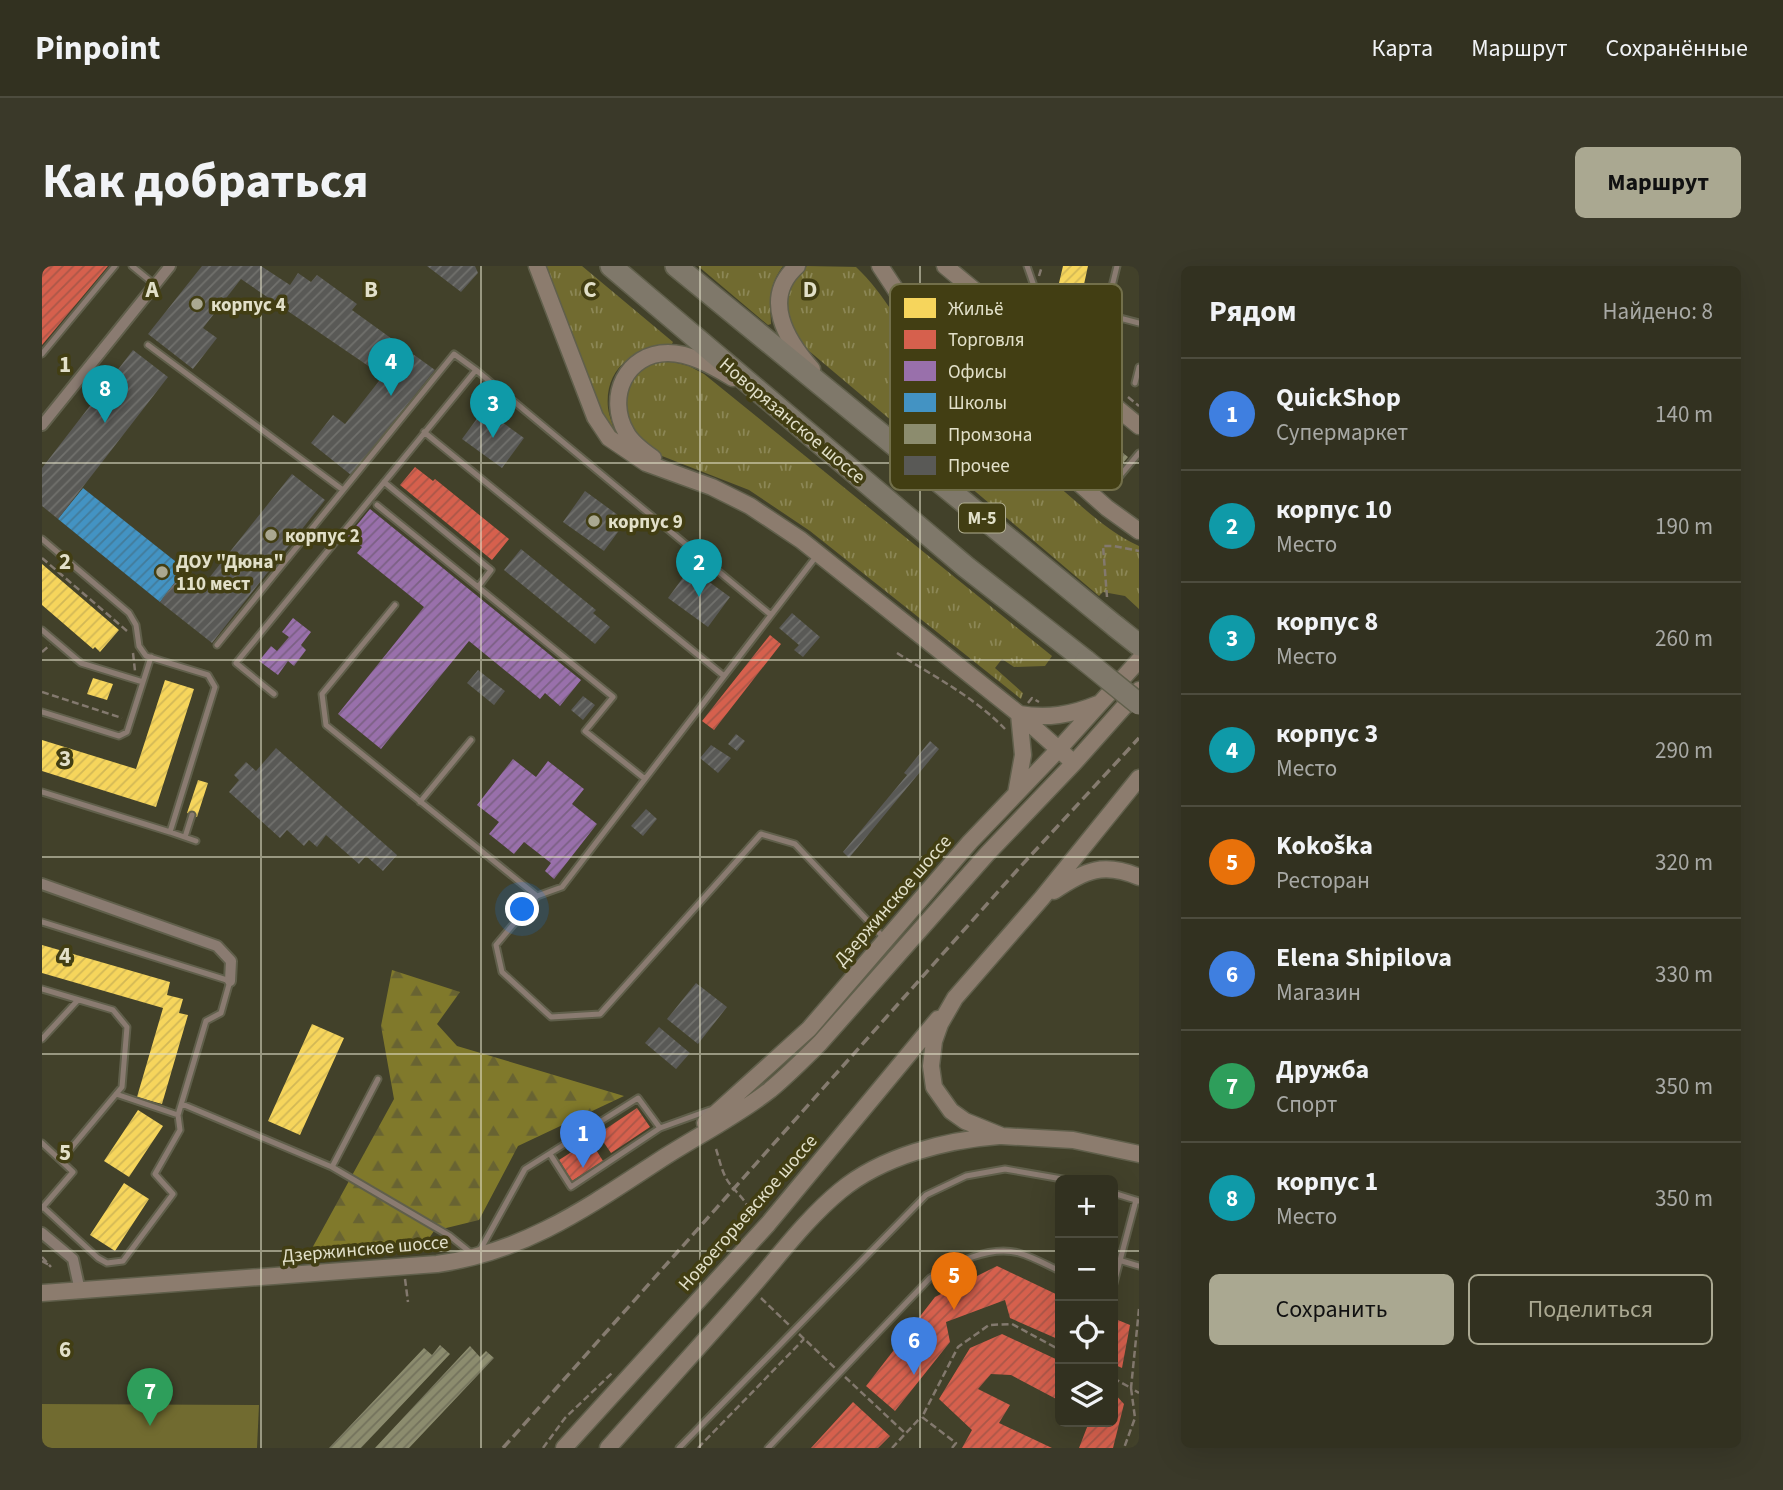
<!DOCTYPE html>
<html lang="ru">
<head>
<meta charset="utf-8">
<style>
	:root { --surface:#323120; --page:#3a3929; --text:#f1f3f6; --muted:#a8a9a5; --line:#4d4c3e; --accent:#aaa891 }
	body { margin:0; font-family:"Source Sans 3",sans-serif; background:var(--page); color:var(--text) }
	.controls { position:absolute; right:21px; bottom:21px; display:grid; overflow:hidden; border-radius:10px; box-shadow:0 7px 28px #0002 }
	.controls button { width:63px; height:63px; display:grid; place-items:center; padding:0; border:0; border-bottom:2px solid var(--line); background:var(--surface); color:var(--text); font:35px sans-serif }
	.you { position:absolute; left:481px; top:644px; width:24px; height:24px; margin:-18px; border:5px solid #fff; border-radius:50%; background:#1a73e8; box-shadow:0 0 0 10px #1a73e833 }
	.badge { display:grid; place-items:center; width:46px; height:46px; border-radius:50%; background:var(--accent); color:#fff; font-size:23px; font-weight:700 }
	.pin { position:absolute; translate:-50% -58px; filter:drop-shadow(0 2px 4px #0008) }
	.pin::after { content:''; position:absolute; top:37px; width:24px; height:21px; background:inherit; clip-path:polygon(0 0,100% 0,50% 100%) }
	.list { margin:0; padding:0; list-style:none }
	h2 { display:flex; justify-content:space-between; align-items:center; height:91px; margin:0; padding:0 28px; font-size:30px }
	h2 small { font-size:23px; font-weight:400; color:var(--muted) }
	.list li { display:grid; grid-template-columns:46px 1fr auto; gap:21px; align-items:center; box-sizing:border-box; height:112px; padding:0 28px; border-top:2px solid var(--line) }
	.list b { display:block; font-size:26px; white-space:nowrap }
	.list p { margin:0; font-size:23px; white-space:nowrap; color:var(--muted) }
	.list em { font-size:23px; font-style:normal; color:var(--muted) }
	.actions { display:flex; gap:14px; padding:21px 28px }
	.actions a { flex:1; padding:16px 0; border:2px solid var(--accent); border-radius:10px; text-align:center; font-size:24px; color:var(--accent) }
	.actions .main { background:var(--accent); color:#111 }
	.icon { flex:none; width:38px; height:38px; fill:none; stroke:currentColor; stroke-width:2; stroke-linecap:round; stroke-linejoin:round }
	.map { position:relative; flex:none; width:1097px; height:1182px; overflow:hidden; border-radius:10px }
	header { display:flex; align-items:center; gap:42px; box-sizing:border-box; height:98px; padding:0 35px; background:var(--surface); border-bottom:2px solid var(--line) }
	header strong { font-size:33px }
	nav { display:flex; gap:38px; margin-inline-start:auto; font-size:24px }
	.intro { display:flex; align-items:center; justify-content:space-between; box-sizing:border-box; height:168px; padding:0 42px }
	h1 { margin:0; font-size:49px }
	.button { padding:18px 32px; border-radius:10px; background:var(--accent); color:#111; font-size:24px; font-weight:700 }
	main { display:flex; gap:42px; padding:0 42px }
	aside { flex:1; background:var(--surface); border-radius:10px; box-shadow:0 7px 28px #0002 }
	.map>svg:first-child { display:block }
	.grass { fill:url(#grass-tufts) }
	.forest { fill:url(#forest-firs) }
	.pitch { fill:#716b30 }
	.homes { fill:url(#homes-hatch) }
	.shops { fill:url(#shops-hatch) }
	.offices { fill:url(#offices-hatch) }
	.schools { fill:url(#schools-hatch) }
	.industry { fill:url(#industry-hatch) }
	.building { fill:url(#building-hatch) }
	.lines { fill:none; stroke-linecap:round; stroke-linejoin:round }
	.lane-casing { stroke:#605f4b; stroke-width:9 }
	.street-casing { stroke:#605f4b; stroke-width:14 }
	.secondary-casing { stroke:#605f4b; stroke-width:19 }
	.highway-casing { stroke:#605f4b; stroke-width:24 }
	.path { stroke:#83796e; stroke-width:2.5; stroke-dasharray:7 3.5; stroke-linecap:butt }
	.lane { stroke:#8a7b71; stroke-width:5 }
	.street { stroke:#8a7b71; stroke-width:10 }
	.secondary { stroke:#8c7c6e; stroke-width:16 }
	.highway { stroke:#7f786a; stroke-width:21 }
	.rail { stroke:#857b6f; stroke-width:3.5; stroke-dasharray:10 5; stroke-linecap:butt }
	.highway-bridge-casing { stroke:#605f4b; stroke-width:24; stroke-linecap:butt }
	.highway-bridge { stroke:#7f786a; stroke-width:21 }
	.grid { fill:none; stroke:#e2e0c9; stroke-width:2; stroke-opacity:0.55 }
	.poi-dot { fill:#aaa891; stroke:#423e13; stroke-width:2.5 }
	.labels { text-anchor:middle; stroke-width:7; stroke-linejoin:round; paint-order:stroke }
	.shield { fill:#423e13; stroke:#b2af92; stroke-width:2 }
	.shield-label { font-size:18px; font-weight:bold; fill:#e2e0c9 }
	.poi-label { font-size:19px; font-weight:bold; fill:#e2e0c9; stroke:#423e13; text-anchor:start }
	.street-label { font-size:19px; fill:#e2e0c9; stroke:#423e13 }
	.key { fill:#423e13; stroke:#726f4a; stroke-width:2 }
	.key-label { font-size:19px; fill:#e2e0c9 }
	.grid-label { font-size:23px; text-anchor:middle; font-weight:bold; fill:#e2e0c9; stroke:#423e13; stroke-width:7; stroke-linejoin:round; paint-order:stroke }
</style>
</head>
<body>
<header>
<strong>Pinpoint</strong>
<nav><a>Карта</a><a>Маршрут</a><a>Сохранённые</a></nav>
</header>
<div class="intro"><h1>Как добраться</h1><a class="button">Маршрут</a></div>
<main>
<div class="map">
<svg width="1097" height="1182" viewBox="0 0 1097 1182">
	<defs>
		<pattern id="grass-tufts" width="24" height="20" patternUnits="userSpaceOnUse" patternTransform="scale(1.75)"><rect width="24" height="20" fill="#716b30"/><path d="M3 7l-1-3M5 7V3M7 7l1-3M15 17l-1-3M17 17v-4M19 17l1-3" fill="none" stroke="#8c8756"/></pattern>
		<pattern id="forest-firs" width="22" height="20" patternUnits="userSpaceOnUse" patternTransform="scale(1.75)"><rect width="22" height="20" fill="#80792b"/><path d="M5 1l3.5 6h-7zM16 11l3.5 6h-7z" fill="#686332"/></pattern>
		<pattern id="homes-hatch" width="6" height="6" patternUnits="userSpaceOnUse" patternTransform="scale(1.75)"><rect width="6" height="6" fill="#f6d55c"/><path d="M-1 1l2-2M0 6l6-6M5 7l2-2" fill="none" stroke="#d2b856"/></pattern>
		<pattern id="shops-hatch" width="6" height="6" patternUnits="userSpaceOnUse" patternTransform="scale(1.75)"><rect width="6" height="6" fill="#d6604d"/><path d="M-1 1l2-2M0 6l6-6M5 7l2-2" fill="none" stroke="#aa5748"/></pattern>
		<pattern id="offices-hatch" width="6" height="6" patternUnits="userSpaceOnUse" patternTransform="scale(1.75)"><rect width="6" height="6" fill="#9970ab"/><path d="M-1 1l2-2M0 6l6-6M5 7l2-2" fill="none" stroke="#7b6084"/></pattern>
		<pattern id="schools-hatch" width="6" height="6" patternUnits="userSpaceOnUse" patternTransform="scale(1.75)"><rect width="6" height="6" fill="#4393c3"/><path d="M-1 1l2-2M0 6l6-6M5 7l2-2" fill="none" stroke="#437b9a"/></pattern>
		<pattern id="industry-hatch" width="6" height="6" patternUnits="userSpaceOnUse" patternTransform="scale(1.75)"><rect width="6" height="6" fill="#8c8c6e"/><path d="M-1 1l2-2M0 6l6-6M5 7l2-2" fill="none" stroke="#73725c"/></pattern>
		<pattern id="building-hatch" width="6" height="6" patternUnits="userSpaceOnUse" patternTransform="scale(1.75)"><rect width="6" height="6" fill="#595956"/><path d="M-1 1l2-2M0 6l6-6M5 7l2-2" fill="none" stroke="#71716d"/></pattern>
	</defs>
	<rect width="100%" height="100%" fill="#42412a"/>
	<path class="grass" d="M503,0H540L631,76L629,80C593,80 562,102 566,142C567,151 572,160 573,169L560,151Z
		M656,0H741C726,20 728,35 729,58L726,59Z
		M765,0L814,1C843,28 860,64 884,95C921,143 970,181 1016,220C1042,242 1066,266 1097,280V343L1083,330L1061,326L1057,330L760,79L751,68L742,33L756,6Z
		M623,94L647,100L662,108L1010,390L1003,400L972,401L960,393L953,402L981,427L979,433L768,265L707,224L620,190L604,179L588,161L582,140L590,112L603,99Z"/>
	<path class="forest" d="M350,704L418,726L395,758L415,780L582,830L476,880L437,954L392,965L381,981L268,986L352,833L339,760Z"/>
	<path class="pitch" d="M0,1138L217,1139L215,1182H0Z"/>
	<path class="homes" d="M1021,0H1046L1041,23L1017,17Z
		M0,298L77,364L58,386L53,381L51,383L0,339Z
		M51,412L71,418L65,434L45,428Z
		M123,414L152,423L114,541L0,505V474L94,503Z
		M156,514L166,517L155,551L145,547Z
		M0,679L128,716L125,729L141,733L137,747L146,749L120,838L95,831L121,742L0,707Z
		M270,758L302,772L258,869L226,855Z
		M96,844L121,860L87,911L62,895Z
		M82,917L107,933L73,985L48,969Z"/>
	<path class="shops" d="M0,0H66L0,79Z
		M373,201L391,215L393,213L467,273L450,294L358,219Z
		M728,369L739,378L672,464L660,455Z
		M595,842L608,861L569,887L556,868Z
		M548,874L561,895L530,915L517,894Z
		M955,1000L1018,1030V1074L968,1052L963,1034L904,1056L908,1076L853,1145L824,1120L893,1031Z
		M1071,1052L1088,1059L1080,1102L1071,1098Z
		M960,1068L1018,1095V1135L969,1109L949,1108L936,1123L968,1139L957,1157L1010,1182H920L930,1164L897,1133L928,1082Z
		M1071,1126L1082,1138L1071,1182H1037L1047,1156H1071Z
		M811,1136L848,1170L836,1182H769Z"/>
	<path class="offices" d="M328,243L539,414L518,440L503,427L498,433L427,375L339,483L296,448L382,341L315,287L320,281L306,270Z
		M251,352L269,366L259,379L264,384L252,400L246,395L236,409L217,395L229,380L235,385L247,371L240,366Z
		M471,493L494,511L506,495L542,523L530,538L555,558L512,613L503,605L509,597L482,576L472,588L447,568L457,556L435,539Z"/>
	<path class="schools" d="M41,222L143,303L118,336L16,253Z"/>
	<path class="industry" d="M1055,166L1086,191L1076,203L1045,178Z
		M398,1079L408,1088L319,1182H287L382,1082L390,1089Z
		M428,1080L438,1091L444,1085L452,1092L367,1182H333Z"/>
	<path class="building" d="M160,0H219L248,19L256,7L269,16L275,9L315,38L310,44L393,104L309,209L269,177L291,149L303,158L341,110L199,13L161,62L175,72L151,103L106,68Z
		M385,0H433L436,7L419,26Z
		M91,84L126,111L16,253L0,240V202Z
		M442,143L482,172L460,202L420,173Z
		M250,208L283,234L170,377L118,336L143,303L163,317Z
		M543,225L584,255L562,285L521,256Z
		M479,283L554,344L551,347L568,361L553,378L462,304Z
		M648,302L688,331L666,361L626,332Z
		M750,347L778,371L761,391L752,384L757,379L737,362Z
		M436,404L463,425L452,439L425,417Z
		M541,430L553,439L541,454L529,444Z
		M694,468L703,475L695,485L686,478Z
		M888,475L897,483L807,592L801,586L865,509L862,507Z
		M669,479L689,492L676,507L658,492Z
		M234,482L355,589L341,605L324,590L317,598L284,569L275,581L267,574L262,580L245,564L238,572L187,526L197,514L192,509L204,496L214,505Z
		M604,543L615,553L601,570L589,560Z
		M654,717L685,741L656,778L625,753Z
		M617,761L648,787L634,803L603,777Z"/>
	<g class="lines">
		<defs>
			<path id="lane" d="M90,0L112,18
				M990,29L1097,57
				M1063,49L1075,0
				M977,58L992,20L985,0
				M106,79L301,224
				M0,88L73,0
				M1093,117L1097,101
				M1061,134L1030,172L1077,211L1097,187
				M1037,163L1048,172
				M382,166L682,410
				M342,216L449,304L436,321L571,431L543,465L603,513
				M335,239L436,321
				M0,273L87,347L94,359L97,380L104,390L166,409L173,421L128,566L0,526
				M353,339L280,428L284,459L495,630L520,621L776,288
				M0,364L39,397L101,416
				M175,379L412,88L434,104
				M232,428L194,397L434,104L729,349
				M0,446L77,470L85,466L109,391
				M378,536L429,474
				M128,566L154,575
				M143,571L150,549
				M495,630L454,679L460,706L509,751L558,748L719,568L753,578L842,672
				M0,656L188,715L179,747L164,755L136,849L138,864L113,908L131,928L81,995L65,997L56,992L1,941
				M0,723L71,744L85,761L80,821L19,894
				M0,773L36,734
				M74,828L136,849
				M140,838L290,901L408,970L429,987
				M0,877L31,906L0,942
				M508,888L529,921L618,862L668,844
				M290,901L336,813
				M1071,927L1097,935
				M437,986L483,903L596,832L618,862
				M1080,995L1097,1000
				M1071,1021L1094,934
				M637,1182L884,929L924,910L963,903L1026,914
				M726,1182L888,1012C913,997 947,979 977,987C991,991 1005,999 1018,1005"/>
			<path id="street" d="M0,159L128,0
				M0,618L175,680L189,695L188,715
				M0,967L31,993L38,1025"/>
			<path id="secondary" d="M495,0L553,151L567,172L604,197L670,221L708,240L759,274L977,448L1032,497
				M755,0C719,32 744,74 770,103
				M838,0L873,53L924,117L1065,242L1097,265
				M903,0L1097,160
				M611,192C601,185 589,176 584,166C564,131 584,87 626,87C649,87 672,101 691,112
				M977,448C1005,453 1029,449 1056,438
				M1097,512L1000,632L913,732L898,758L892,775L889,800L892,821L909,845L923,855L960,870L1031,874L1097,888
				M974,528L981,489L977,448
				M1012,625C1043,604 1062,596 1097,611
				M663,857L767,763L928,576L1016,484L1097,394
				M0,1027L395,998C485,986 550,938 624,890C659,868 696,849 728,824C746,809 762,793 778,777L945,588L1032,497L1097,424
				M522,1182L726,958L896,753
				M566,1182C613,1129 661,1077 708,1023C737,990 764,953 798,925C840,890 904,874 957,870"/>
			<path id="highway" d="M569,0L924,301L1044,395
				M634,0L1073,360"/>
		</defs>
		<use href="#lane" class="lane-casing"/>
		<use href="#street" class="street-casing"/>
		<use href="#secondary" class="secondary-casing"/>
		<use href="#highway" class="highway-casing"/>
		<path class="path" d="M997,10L1000,0
			M1086,131L1097,140
			M984,137L957,116L982,88L1009,107
			M0,292L85,365
			M1065,331L1061,280H1072L1097,285
			M0,386L8,379
			M91,387L93,405
			M855,387C893,411 932,431 963,463
			M0,426L80,452
			M986,437L990,432L997,436
			M674,883C677,892 679,902 683,910C691,928 713,935 706,958
			M0,991L9,1001
			M0,995L7,999
			M363,1013L366,1036
			M719,1032L747,1059
			M1097,1043L1089,1122L1097,1127
			M757,1068L793,1102
			M803,1111L864,1168
			M1071,1112L1089,1122L1093,1152L1082,1182
			M501,1182L523,1152L570,1107
			M656,1182L762,1073
			M850,1182L879,1151
			M910,1182L914,1177L880,1151L916,1081L947,1059L970,1058L1018,1084"/>
		<use href="#lane" class="lane"/>
		<use href="#street" class="street"/>
		<use href="#secondary" class="secondary"/>
		<use href="#highway" class="highway"/>
		<path class="rail" d="M461,1182L978,601L1097,472"/>
		<defs>
			<path id="highway-bridge" d="M1073,360L1097,379
				M1044,395L1097,438"/>
		</defs>
		<use href="#highway-bridge" class="highway-bridge-casing"/>
		<use href="#highway-bridge" class="highway-bridge"/>
	</g>
	<path class="grid" d="M219,0V1182M439,0V1182M658,0V1182M878,0V1182M0,197H1097M0,394H1097M0,591H1097M0,788H1097M0,985H1018M1071,985H1097"/>
	<g class="poi-dot">
		<circle cx="155" cy="38" r="7"/>
		<circle cx="552" cy="255" r="7"/>
		<circle cx="229" cy="269" r="7"/>
		<circle cx="120" cy="306" r="7"/>
	</g>
	<g class="labels">
		<rect class="shield" x="917" y="237.5" width="46" height="29" rx="5"/>
		<g class="shield-label">
			<text x="940" y="258">М-5</text>
		</g>
		<g class="poi-label">
			<text x="169" y="45">корпус 4</text>
			<text x="566" y="262">корпус 9</text>
			<text x="243" y="276">корпус 2</text>
			<text x="134" y="302">ДОУ "Дюна"<tspan x="134" dy="22">110 мест</tspan></text>
		</g>
		<g class="street-label">
			<text transform="translate(751 154) rotate(40)" y="7">Новорязанское шоссе</text>
			<text transform="translate(850 634) rotate(-49)" y="7">Дзержинское шоссе</text>
			<text transform="translate(705 946) rotate(-49)" y="7">Новоегорьевское шоссе</text>
			<text transform="translate(323 982) rotate(-5)" y="7">Дзержинское шоссе</text>
		</g>
	</g>
	<rect x="848" y="18" width="232" height="206" rx="10" class="key"/>
	<rect x="862" y="32" width="32" height="20" fill="#f6d55c"/>
	<rect x="862" y="64" width="32" height="19" fill="#d6604d"/>
	<rect x="862" y="95" width="32" height="20" fill="#9970ab"/>
	<rect x="862" y="127" width="32" height="19" fill="#4393c3"/>
	<rect x="862" y="158" width="32" height="20" fill="#8c8c6e"/>
	<rect x="862" y="190" width="32" height="19" fill="#595956"/>
	<g class="key-label">
		<text x="906" y="49">Жильё</text>
		<text x="906" y="80">Торговля</text>
		<text x="906" y="112">Офисы</text>
		<text x="906" y="143">Школы</text>
		<text x="906" y="175">Промзона</text>
		<text x="906" y="206">Прочее</text>
	</g>
	<g class="grid-label">
		<text x="110" y="31">A</text>
		<text x="329" y="31">B</text>
		<text x="548" y="31">C</text>
		<text x="768" y="31">D</text>
		<text x="23" y="106">1</text>
		<text x="23" y="303">2</text>
		<text x="23" y="500">3</text>
		<text x="23" y="697">4</text>
		<text x="23" y="894">5</text>
		<text x="23" y="1091">6</text>
	</g>
</svg>
<div class="controls">
<button>+</button>
<button>−</button>
<button><svg class="icon" aria-label="locate" viewBox="0 0 24 24"><circle cx="12" cy="12" r="6"/><path d="M12 2v4M12 18v4M2 12h4M18 12h4"/></svg></button>
<button><svg class="icon" aria-label="layers" viewBox="0 0 24 24"><path d="M12 4l9 5-9 5-9-5zM3 14l9 5 9-5"/></svg></button>
</div>
<div class="you"></div>
<div class="pin badge" style="left:541px;top:902px;background:#3f7fe0">1</div>
<div class="pin badge" style="left:657px;top:331px;background:#0f9aa8">2</div>
<div class="pin badge" style="left:451px;top:172px;background:#0f9aa8">3</div>
<div class="pin badge" style="left:349px;top:130px;background:#0f9aa8">4</div>
<div class="pin badge" style="left:912px;top:1044px;background:#e8710a">5</div>
<div class="pin badge" style="left:872px;top:1109px;background:#3f7fe0">6</div>
<div class="pin badge" style="left:108px;top:1160px;background:#2e9e5b">7</div>
<div class="pin badge" style="left:63px;top:157px;background:#0f9aa8">8</div>
</div>
<aside>
<h2>Рядом<small>Найдено: 8</small></h2>
<ul class="list">
<li><span class="badge" style="background:#3f7fe0">1</span><div><b>QuickShop</b><p>Супермаркет</p></div><em>140 m</em></li>
<li><span class="badge" style="background:#0f9aa8">2</span><div><b>корпус 10</b><p>Место</p></div><em>190 m</em></li>
<li><span class="badge" style="background:#0f9aa8">3</span><div><b>корпус 8</b><p>Место</p></div><em>260 m</em></li>
<li><span class="badge" style="background:#0f9aa8">4</span><div><b>корпус 3</b><p>Место</p></div><em>290 m</em></li>
<li><span class="badge" style="background:#e8710a">5</span><div><b>Kokoška</b><p>Ресторан</p></div><em>320 m</em></li>
<li><span class="badge" style="background:#3f7fe0">6</span><div><b>Elena Shipilova</b><p>Магазин</p></div><em>330 m</em></li>
<li><span class="badge" style="background:#2e9e5b">7</span><div><b>Дружба</b><p>Спорт</p></div><em>350 m</em></li>
<li><span class="badge" style="background:#0f9aa8">8</span><div><b>корпус 1</b><p>Место</p></div><em>350 m</em></li>
</ul>
<div class="actions"><a class="main">Сохранить</a><a>Поделиться</a></div>
</aside>
</main>
</body>
</html>
